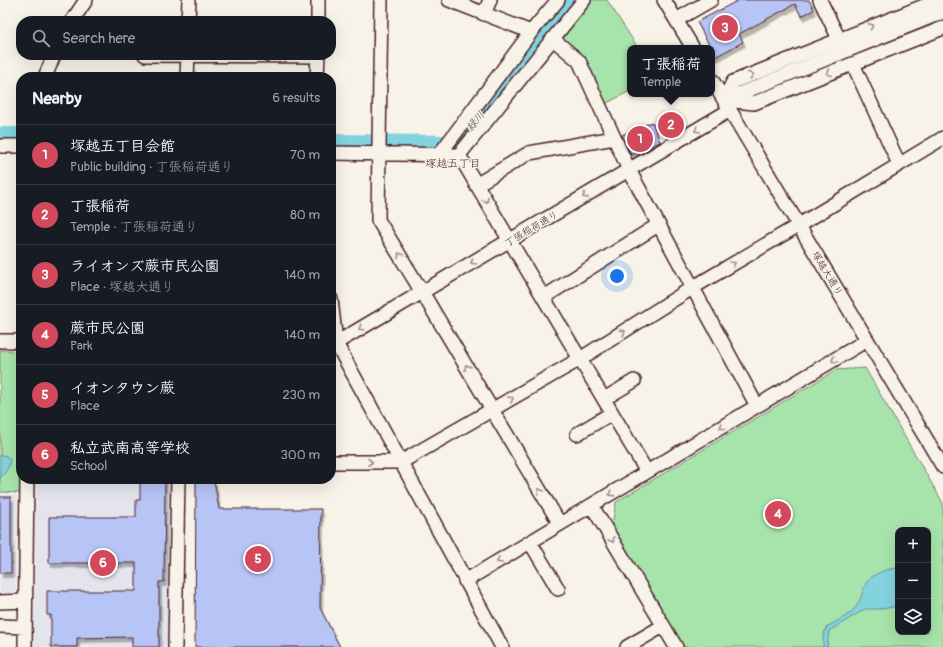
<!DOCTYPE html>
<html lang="en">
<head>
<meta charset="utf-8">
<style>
	:root { --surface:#171b24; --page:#242831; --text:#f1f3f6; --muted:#9ea1a6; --line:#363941; --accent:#d1495b }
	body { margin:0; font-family:Pangolin,"Klee One",sans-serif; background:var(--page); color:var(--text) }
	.controls { position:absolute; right:12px; bottom:12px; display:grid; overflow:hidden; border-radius:8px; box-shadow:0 4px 16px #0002 }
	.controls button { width:36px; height:36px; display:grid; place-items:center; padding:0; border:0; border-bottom:1px solid var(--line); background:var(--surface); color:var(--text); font:20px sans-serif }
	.you { position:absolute; left:617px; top:276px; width:14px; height:14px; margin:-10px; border:3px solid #fff; border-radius:50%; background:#1a73e8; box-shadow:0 0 0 6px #1a73e833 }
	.badge { display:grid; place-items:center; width:26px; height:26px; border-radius:50%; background:var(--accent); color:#fff; font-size:13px; font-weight:700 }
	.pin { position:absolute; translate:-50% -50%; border:2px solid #fff; box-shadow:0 1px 4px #0006 }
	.popup { position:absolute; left:627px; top:45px; width:88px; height:52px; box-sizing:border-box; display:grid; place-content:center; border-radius:8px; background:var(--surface); filter:drop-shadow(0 1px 3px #0005); font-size:13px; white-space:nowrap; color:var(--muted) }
	.popup b { font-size:15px; color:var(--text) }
	.popup::after { content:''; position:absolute; left:50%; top:100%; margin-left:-8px; border:8px solid transparent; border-top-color:var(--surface) }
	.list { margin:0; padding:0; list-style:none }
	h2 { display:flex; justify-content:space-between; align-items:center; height:52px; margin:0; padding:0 16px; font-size:17px }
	h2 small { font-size:13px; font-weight:400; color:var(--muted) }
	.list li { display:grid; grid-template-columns:26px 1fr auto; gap:12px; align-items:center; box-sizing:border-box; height:60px; padding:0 16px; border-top:1px solid var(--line) }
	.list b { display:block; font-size:15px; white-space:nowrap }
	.list p { margin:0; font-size:13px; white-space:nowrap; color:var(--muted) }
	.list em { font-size:13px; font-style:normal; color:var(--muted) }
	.icon { flex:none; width:22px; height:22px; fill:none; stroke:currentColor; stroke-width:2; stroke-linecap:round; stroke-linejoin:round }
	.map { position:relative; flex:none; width:943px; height:647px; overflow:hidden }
	.search { position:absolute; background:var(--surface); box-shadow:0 4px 16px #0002; left:16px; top:16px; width:320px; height:44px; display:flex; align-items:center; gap:10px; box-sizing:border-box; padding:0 14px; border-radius:16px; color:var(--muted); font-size:15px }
	.panel { position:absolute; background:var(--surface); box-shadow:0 4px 16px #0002; left:16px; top:72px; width:320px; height:412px; border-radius:16px }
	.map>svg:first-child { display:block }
	.built { fill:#e4e5ec }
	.green { fill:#a7e4ab; stroke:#78826b; fill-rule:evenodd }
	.water { fill:#83d3df; stroke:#6c8b97 }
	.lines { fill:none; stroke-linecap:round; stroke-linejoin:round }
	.river { stroke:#83d3df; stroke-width:24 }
	.building { fill:#b7c5f6; stroke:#4a1f2b; filter:url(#shadow) }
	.minor-casing { stroke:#4a1f2b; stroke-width:16 }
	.minor { stroke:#f7f3e8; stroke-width:13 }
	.oneway { stroke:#a0898a }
	.labels { text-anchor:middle; stroke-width:3; stroke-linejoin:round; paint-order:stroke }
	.street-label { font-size:10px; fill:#4a1f2b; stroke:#f7f3e8 }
	.water-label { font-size:11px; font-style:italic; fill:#584c58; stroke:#f7f3e8 }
	.neighbourhood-label { font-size:11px; fill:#4a1f2b; stroke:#f7f3e8 }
</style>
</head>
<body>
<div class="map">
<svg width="943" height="647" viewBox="0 0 943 647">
	<defs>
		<filter id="shadow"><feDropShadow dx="2.5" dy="4.5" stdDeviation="0" flood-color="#0004"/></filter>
	</defs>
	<rect width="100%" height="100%" fill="#f7f3e8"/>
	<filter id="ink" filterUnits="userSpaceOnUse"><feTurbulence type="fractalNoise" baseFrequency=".025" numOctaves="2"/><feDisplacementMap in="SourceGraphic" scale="8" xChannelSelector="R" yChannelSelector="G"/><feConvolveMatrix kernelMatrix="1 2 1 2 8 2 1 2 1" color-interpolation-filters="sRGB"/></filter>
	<g filter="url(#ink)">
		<path class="built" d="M36,479H173L170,647H34Z
			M0,495H17L16,590L7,598H0Z"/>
		<path class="green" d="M588,0H607L638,48H630V91L605,104L558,39Z
			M0,350L13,351L21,358L20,493L0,492Z
			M865,368L943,503V647H683L612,526L616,502L836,370ZM898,530H928V632H898Z"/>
		<path class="water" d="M5,455C16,461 5,472 0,479V456Z
			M898,568V606L882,609H865L829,631L827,647H823V637L826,628C835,621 848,617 856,607C861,601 862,593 864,587C870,574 885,569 898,568Z"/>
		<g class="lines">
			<path class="river" d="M0,139H21
				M331,146L454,147L573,0"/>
		</g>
		<path class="building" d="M739,0H809L814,10L801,16L795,4L739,34L743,42L715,57L712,48H711L697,22Z
			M652,122L660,142L631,155L622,135Z
			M140,479H165L164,582H159V647H132V637L77,638V647H51V615H47V591H136V563H49V517H136V500H140Z
			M196,479L214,480L219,509H321L320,608L340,647H195Z
			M0,497H11V573H0Z"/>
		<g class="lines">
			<defs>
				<path id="minor" d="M381,0L378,220L422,292L560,524
					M449,0L531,32
					M664,0L693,48
					M820,0L839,39
					M484,14L490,0
					M676,20L711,0
					M72,21L86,0
					M188,21L189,0
					M318,21V0
					M553,39L579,61L629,170L757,406
					M145,55L318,56
					M853,64L899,164
					M45,77L54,55
					M187,77L188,55
					M317,77L318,55
					M712,80L943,467
					M724,100L733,82L939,0
					M724,100L943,12
					M725,100L754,103L943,28
					M0,146H21
					M331,153L459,155L584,0
					M439,155L531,32L558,0
					M459,155L647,472
					M476,185L529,153L614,138
					M544,297L658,225
					M331,299L336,343L502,647
					M0,341H21
					M331,343H336L730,110
					M604,399L634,381
					M577,434L612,413
					M331,462H401L580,359L692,288L799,225L943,138
					M592,506L676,647
					M530,542L558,589
					M465,581L867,340
					M0,602L25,601
					M0,626L25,627
					M25,647L27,479
					M175,647L178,479
					M627,647L663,626"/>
			</defs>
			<use href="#minor" class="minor-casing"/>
			<use href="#minor" class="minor"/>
		</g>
		<defs><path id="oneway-chevron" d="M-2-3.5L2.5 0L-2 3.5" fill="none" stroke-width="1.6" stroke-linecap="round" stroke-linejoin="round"/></defs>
		<g class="oneway">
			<use href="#oneway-chevron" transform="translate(871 26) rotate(-21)"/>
			<use href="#oneway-chevron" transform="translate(829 73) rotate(158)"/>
			<use href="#oneway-chevron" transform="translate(751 75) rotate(-22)"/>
			<use href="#oneway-chevron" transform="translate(697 130) rotate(149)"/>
			<use href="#oneway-chevron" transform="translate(585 196) rotate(149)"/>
			<use href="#oneway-chevron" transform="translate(486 200) rotate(59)"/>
			<use href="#oneway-chevron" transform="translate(400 255) rotate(-122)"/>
			<use href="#oneway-chevron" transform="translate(473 262) rotate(150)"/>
			<use href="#oneway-chevron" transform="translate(733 264) rotate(-30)"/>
			<use href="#oneway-chevron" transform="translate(361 328) rotate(149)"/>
			<use href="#oneway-chevron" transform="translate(623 332) rotate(-32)"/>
			<use href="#oneway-chevron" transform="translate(834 360) rotate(149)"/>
			<use href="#oneway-chevron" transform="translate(467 367) rotate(-120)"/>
			<use href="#oneway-chevron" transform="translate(511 399) rotate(-30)"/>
			<use href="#oneway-chevron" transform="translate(722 427) rotate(149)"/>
			<use href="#oneway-chevron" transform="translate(370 462)"/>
			<use href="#oneway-chevron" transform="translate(540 491) rotate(-121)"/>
			<use href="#oneway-chevron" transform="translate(611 494) rotate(148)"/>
			<use href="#oneway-chevron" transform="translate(612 540) rotate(59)"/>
			<use href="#oneway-chevron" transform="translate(499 561) rotate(149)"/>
		</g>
	</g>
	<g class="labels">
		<g class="street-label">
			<text transform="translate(531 228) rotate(-31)" y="4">丁張稲荷通り</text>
			<text transform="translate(828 273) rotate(59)" y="4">塚越大通り</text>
		</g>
		<g class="water-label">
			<text transform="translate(475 121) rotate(-51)" y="4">緑川</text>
		</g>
		<g class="neighbourhood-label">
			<text x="453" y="167">塚越五丁目</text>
		</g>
	</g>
</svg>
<div class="controls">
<button>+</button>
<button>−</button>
<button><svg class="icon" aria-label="layers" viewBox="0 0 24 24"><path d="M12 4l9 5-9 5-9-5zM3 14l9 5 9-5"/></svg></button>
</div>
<div class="you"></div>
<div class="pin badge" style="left:640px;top:139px">1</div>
<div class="pin badge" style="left:671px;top:125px">2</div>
<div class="popup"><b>丁張稲荷</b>Temple</div>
<div class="pin badge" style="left:725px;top:28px">3</div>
<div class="pin badge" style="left:778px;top:514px">4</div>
<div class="pin badge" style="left:258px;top:559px">5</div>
<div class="pin badge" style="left:103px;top:563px">6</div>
<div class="search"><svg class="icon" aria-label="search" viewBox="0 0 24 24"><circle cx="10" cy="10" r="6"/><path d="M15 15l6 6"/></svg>Search here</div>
<section class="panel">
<h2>Nearby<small>6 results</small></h2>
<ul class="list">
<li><span class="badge">1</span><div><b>塚越五丁目会館</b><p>Public building · 丁張稲荷通り</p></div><em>70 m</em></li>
<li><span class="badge">2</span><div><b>丁張稲荷</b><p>Temple · 丁張稲荷通り</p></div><em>80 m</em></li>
<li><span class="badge">3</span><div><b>ライオンズ蕨市民公園</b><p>Place · 塚越大通り</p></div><em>140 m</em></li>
<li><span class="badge">4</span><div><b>蕨市民公園</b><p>Park</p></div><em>140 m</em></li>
<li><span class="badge">5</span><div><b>イオンタウン蕨</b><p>Place</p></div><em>230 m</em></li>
<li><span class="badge">6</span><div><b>私立武南高等学校</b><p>School</p></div><em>300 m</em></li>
</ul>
</section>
</div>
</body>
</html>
